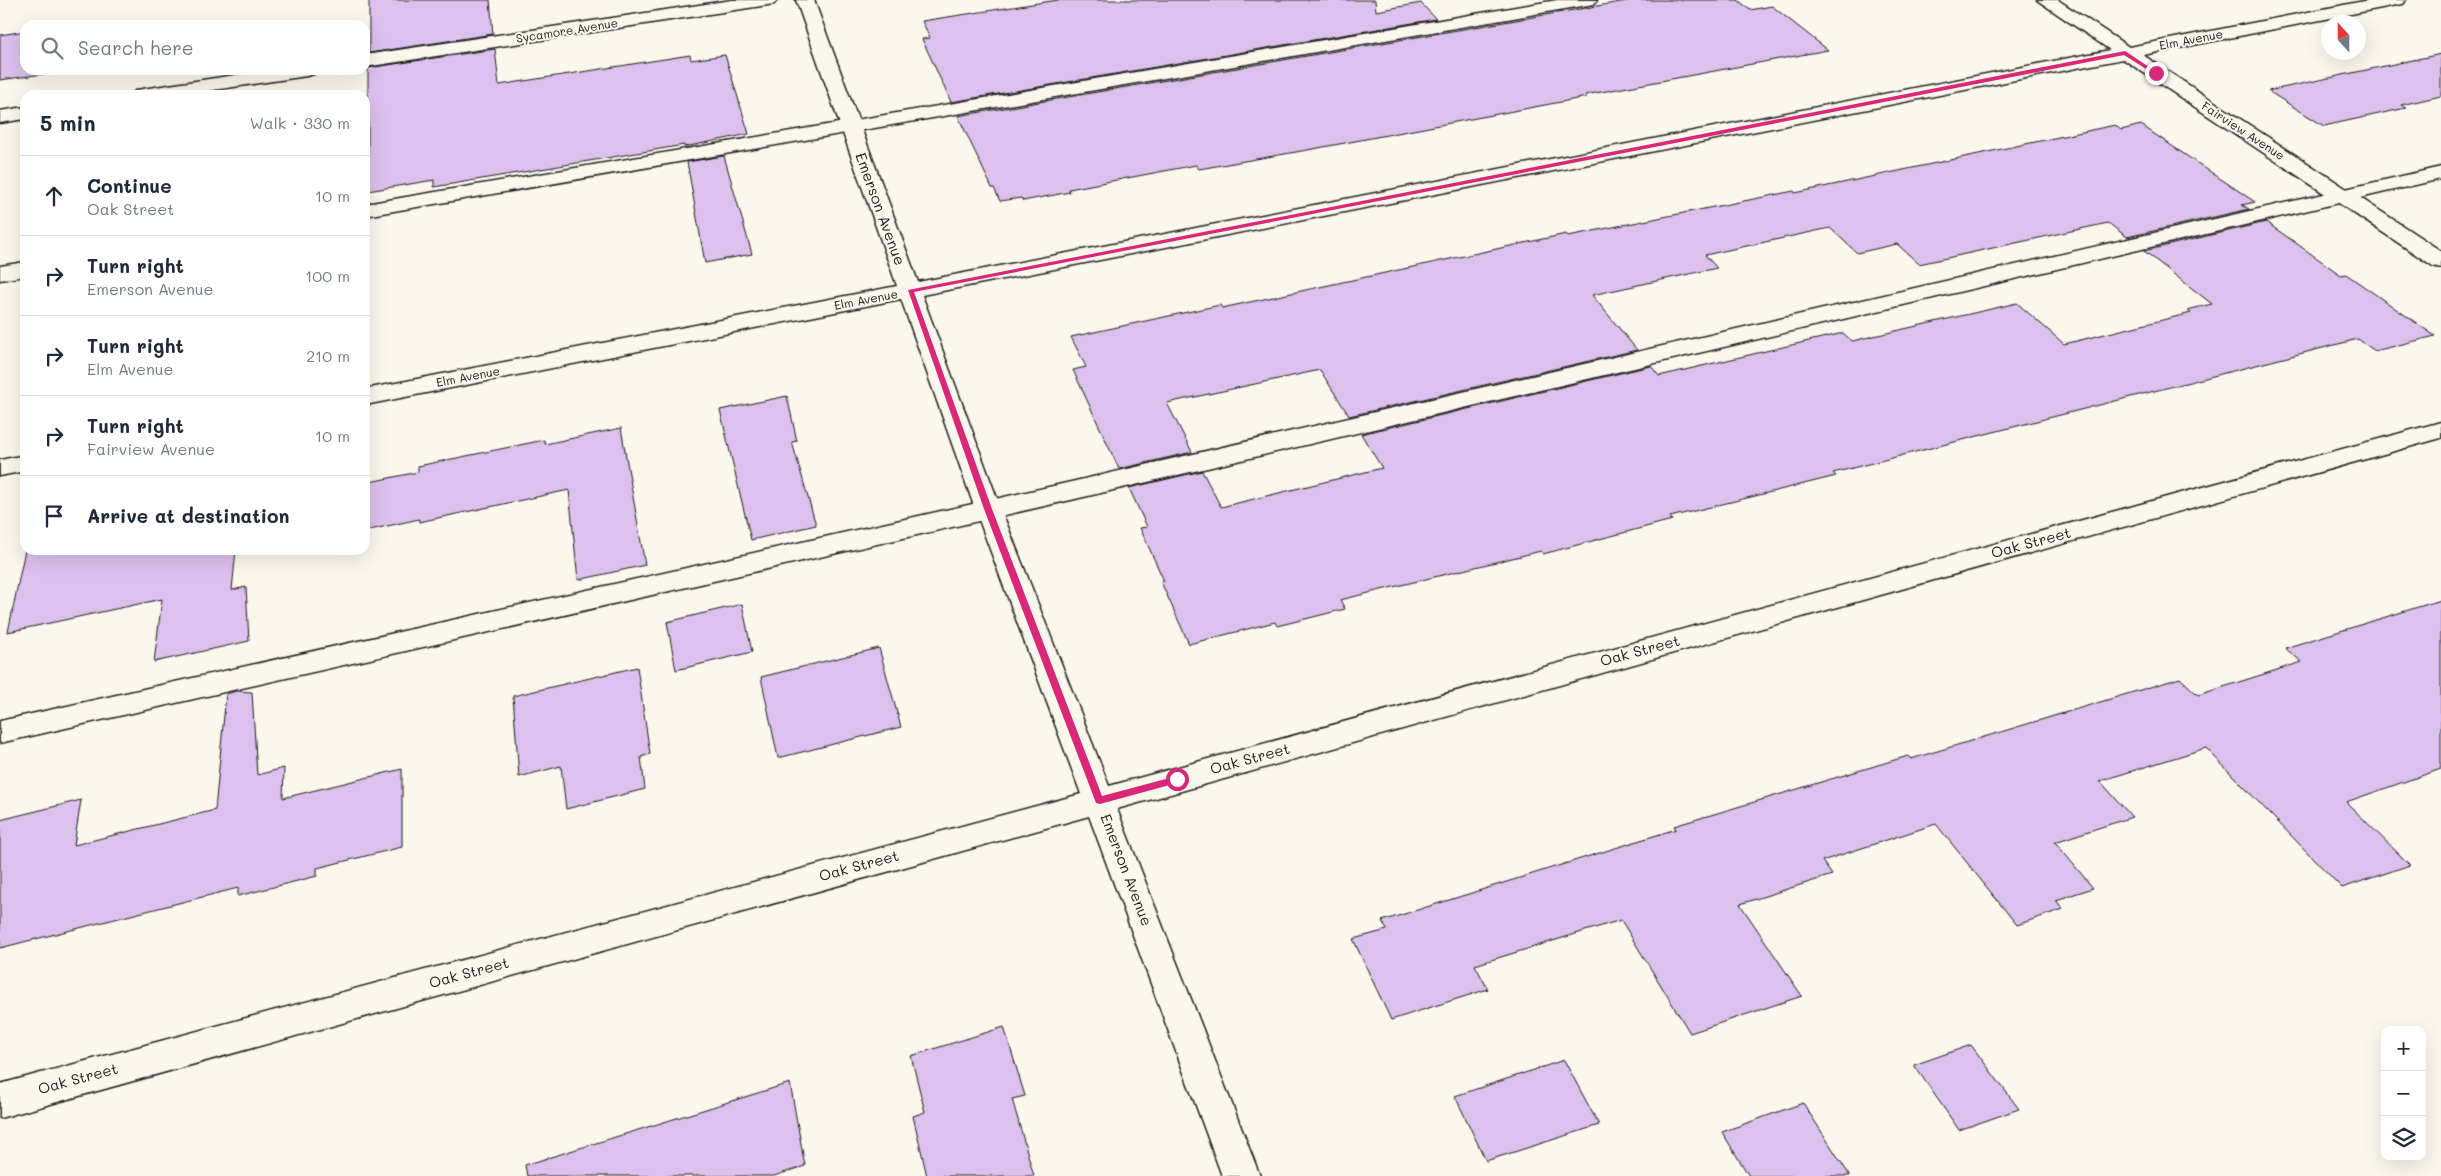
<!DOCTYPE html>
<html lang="en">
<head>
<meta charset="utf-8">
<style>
	:root { --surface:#fff; --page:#f2f2f3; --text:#1f2937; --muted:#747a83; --line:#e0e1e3 }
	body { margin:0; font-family:Mali,sans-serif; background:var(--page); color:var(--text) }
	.controls { position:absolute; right:15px; bottom:15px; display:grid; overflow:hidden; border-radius:10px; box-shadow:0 5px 20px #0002 }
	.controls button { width:45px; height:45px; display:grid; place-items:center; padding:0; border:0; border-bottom:1px solid var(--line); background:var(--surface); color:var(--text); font:25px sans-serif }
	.compass { position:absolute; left:2321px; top:15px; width:45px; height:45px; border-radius:50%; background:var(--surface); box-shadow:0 5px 20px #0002; rotate:339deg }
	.stop { position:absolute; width:15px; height:15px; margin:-11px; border:4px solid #db2777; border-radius:50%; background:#fff }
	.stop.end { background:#db2777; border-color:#fff; box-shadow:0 1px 5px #0008 }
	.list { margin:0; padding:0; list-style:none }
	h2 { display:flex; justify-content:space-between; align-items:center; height:65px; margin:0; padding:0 20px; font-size:21px }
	h2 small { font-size:16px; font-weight:400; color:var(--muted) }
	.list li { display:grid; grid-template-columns:32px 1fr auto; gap:15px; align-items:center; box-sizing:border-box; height:80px; padding:0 20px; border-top:1px solid var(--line) }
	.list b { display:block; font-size:19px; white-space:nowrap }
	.list p { margin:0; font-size:16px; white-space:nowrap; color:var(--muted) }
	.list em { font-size:16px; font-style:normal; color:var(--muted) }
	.icon { flex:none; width:28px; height:28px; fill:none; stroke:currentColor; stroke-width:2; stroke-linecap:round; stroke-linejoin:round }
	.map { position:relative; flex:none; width:2441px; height:1176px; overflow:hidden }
	.search { position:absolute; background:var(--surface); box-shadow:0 5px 20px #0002; left:20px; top:20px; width:350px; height:55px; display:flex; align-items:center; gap:12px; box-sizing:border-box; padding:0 18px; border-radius:15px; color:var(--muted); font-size:19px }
	.panel { position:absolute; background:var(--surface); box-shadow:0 5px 20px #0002; left:20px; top:90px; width:350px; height:465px; border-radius:15px }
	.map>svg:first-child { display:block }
	.building { fill:#dcc0ee; stroke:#1c1c1c }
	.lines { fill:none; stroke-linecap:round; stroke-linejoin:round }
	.service-casing { stroke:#1c1c1c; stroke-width:3 }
	.minor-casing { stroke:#1c1c1c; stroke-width:3 }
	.service { fill:#fbf7ec; fill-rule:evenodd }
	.minor { fill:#fbf7ec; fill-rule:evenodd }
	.route { fill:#db2777 }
	.labels { text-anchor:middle; stroke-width:4; stroke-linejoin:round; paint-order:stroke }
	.far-street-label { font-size:12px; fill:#1c1c1c; stroke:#fbf7ec }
	.street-label { font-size:15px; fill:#1c1c1c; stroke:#fbf7ec }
</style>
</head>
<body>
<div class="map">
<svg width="2441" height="1176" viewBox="0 0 2441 1176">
	<rect width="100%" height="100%" fill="#fbf7ec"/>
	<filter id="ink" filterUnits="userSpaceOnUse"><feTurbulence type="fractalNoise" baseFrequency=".02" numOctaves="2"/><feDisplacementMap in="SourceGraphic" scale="10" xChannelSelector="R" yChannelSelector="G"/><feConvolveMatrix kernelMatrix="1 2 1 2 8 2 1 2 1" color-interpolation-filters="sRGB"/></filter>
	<g filter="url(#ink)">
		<path class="building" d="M369,0H490L493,34L369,53Z
			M1058,0H1375L1376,11L1421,3L1436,19L951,102L922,39L930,38L922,21Z
			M1632,0H1738L1750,10L1772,6L1828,50L1585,95L1587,97L1313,149L1199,169L1196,165L1069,189L1070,192L1023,201L1021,198L1000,201L994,188H992L958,116Z
			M25,31V70L65,71L0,80V35Z
			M495,49L499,85L690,55L691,60L725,55L749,134L684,147V145L434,187V180L368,191V68Z
			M2441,54V96L2401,105L2406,108L2324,126L2268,91Z
			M2115,125L2121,130L2141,125L2255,202L2242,205L2249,209L2127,237L2108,223L1919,264L1897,244L1857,253L1830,228L1705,255L1717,268L1592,295L1637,350L1349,416L1320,370L1167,403L1192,452L1119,469L1073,370L1086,367L1071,337L1220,305L1222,308L1566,234L1568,236L1794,191L1795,193Z
			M724,156L752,254L705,263L687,162Z
			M2266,222L2341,275L2346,274L2435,336L2375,351L2358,339L1833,473L1836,476L1670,517L1672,520L1543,554L1541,551L1340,600L1345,609L1277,626L1275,622L1189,644L1161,582L1164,581L1140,528L1147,527L1129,488L1202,471L1221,507L1382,468L1361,434L1651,366L1659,376L1843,333L1852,341L2017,303L2064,344L2191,313L2187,310L2212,304L2144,251Z
			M787,396L797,441L792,442L816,525L751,540L720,410Z
			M621,428L645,565L578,580L569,490L419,522V519L365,531V483L418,472V466L544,440L545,444Z
			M25,550H236L232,590L246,587L249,641L154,662L162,599L8,632Z
			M2441,600V769L2346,802L2410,865L2342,888L2206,748L2100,781L2132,817L2055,842L2093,888L2056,900L2063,909L2017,925L1936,824L1822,861L1832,875L1740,904L1802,996L1690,1033L1621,920L1475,965L1488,989L1391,1020L1353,939L1387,930L1382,921L1676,829L1674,826L1908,756L1911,759L2180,678L2198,695L2302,662L2285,648Z
			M742,604L752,652L676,670L667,622Z
			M879,648L901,727L778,758L761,677Z
			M637,667L650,754L641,757L645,789L566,809L561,766L519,777L513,696Z
			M236,691L252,692L257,775L284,768L283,798L402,769V847L317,868V876L238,896V888L0,948V820L81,800L74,845L215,810L226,694Z
			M1004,1027L1025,1096L1012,1099L1034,1176H927L913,1116L925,1112L911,1056Z
			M1971,1045L2019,1109L1959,1130L1914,1065Z
			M1564,1060L1599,1125L1486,1161L1455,1096Z
			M790,1083L805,1166L774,1176H527L525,1165Z
			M1803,1103L1850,1176H1749L1722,1132Z"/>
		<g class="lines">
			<defs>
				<path id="service" d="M1557,0H1597L1594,4L1588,5L365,216V204Z
					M2441,167V179L1071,500L0,743V721L1071,482Z
					M25,262V276L0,280V266Z"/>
				<path id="minor" d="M732,0H777L774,4L768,5L365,67V55Z
					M796,0H814L918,282L2110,50L2037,0H2058L2129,47L2369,0H2406L2403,4L2397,5L2143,55L2441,251V268L2433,266L2123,59L922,295L1001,509L1109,786L2441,422V438L1117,809L1260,1176H1222L1089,816L0,1118V1084L1081,794L975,509L901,299L365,405V389L897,286Z
					M269,70H317L314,74L307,76L180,95H132L135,91L142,89Z
					M25,107V119L0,123V111Z
					M25,455V471L0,476V460Z"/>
			</defs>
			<use href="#service" class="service-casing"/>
			<use href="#minor" class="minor-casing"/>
			<use href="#service" class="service"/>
			<use href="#minor" class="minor"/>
		</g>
	</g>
	<path class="route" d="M2125,51L2158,73L2154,74L2124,55L914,292L992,509L1102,796L1177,776L1182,779L1177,783L1100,804L1096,803L984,509L908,290Z"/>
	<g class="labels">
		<g class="far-street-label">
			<text transform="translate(567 31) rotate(-9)" y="4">Sycamore Avenue</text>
			<text transform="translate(2191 40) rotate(-11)" y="4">Elm Avenue</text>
			<text transform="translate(2243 131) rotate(33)" y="4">Fairview Avenue</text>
			<text transform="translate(866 300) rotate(-11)" y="4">Elm Avenue</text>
			<text transform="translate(468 377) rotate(-11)" y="4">Elm Avenue</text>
		</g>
		<g class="street-label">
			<text transform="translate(880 209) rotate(70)" y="5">Emerson Avenue</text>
			<text transform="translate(2031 543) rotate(-15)" y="5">Oak Street</text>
			<text transform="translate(1640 651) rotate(-15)" y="5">Oak Street</text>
			<text transform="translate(1250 759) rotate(-15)" y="5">Oak Street</text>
			<text transform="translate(859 866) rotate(-15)" y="5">Oak Street</text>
			<text transform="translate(1126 870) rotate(69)" y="5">Emerson Avenue</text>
			<text transform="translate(469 973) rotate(-15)" y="5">Oak Street</text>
			<text transform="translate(78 1079) rotate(-15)" y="5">Oak Street</text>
		</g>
	</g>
</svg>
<div class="controls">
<button>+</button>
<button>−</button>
<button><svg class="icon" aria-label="layers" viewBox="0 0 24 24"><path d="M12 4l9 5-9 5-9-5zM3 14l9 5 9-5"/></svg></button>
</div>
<svg class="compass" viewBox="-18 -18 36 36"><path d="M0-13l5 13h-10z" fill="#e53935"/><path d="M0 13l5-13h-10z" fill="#747a83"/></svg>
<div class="stop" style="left:1177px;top:779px"></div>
<div class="stop end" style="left:2156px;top:73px"></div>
<div class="search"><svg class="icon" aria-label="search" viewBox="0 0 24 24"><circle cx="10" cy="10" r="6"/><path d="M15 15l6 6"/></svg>Search here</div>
<section class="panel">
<h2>5 min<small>Walk · 330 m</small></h2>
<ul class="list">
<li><svg class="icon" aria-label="ahead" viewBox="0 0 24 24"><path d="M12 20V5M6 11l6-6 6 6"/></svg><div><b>Continue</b><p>Oak Street</p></div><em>10 m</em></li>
<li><svg class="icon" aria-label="right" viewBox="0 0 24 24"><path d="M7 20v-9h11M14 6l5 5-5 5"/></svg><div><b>Turn right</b><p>Emerson Avenue</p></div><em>100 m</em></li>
<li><svg class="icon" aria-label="right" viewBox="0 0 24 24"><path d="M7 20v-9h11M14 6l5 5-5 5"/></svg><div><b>Turn right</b><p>Elm Avenue</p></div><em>210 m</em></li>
<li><svg class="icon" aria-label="right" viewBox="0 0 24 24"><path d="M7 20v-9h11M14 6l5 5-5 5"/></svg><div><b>Turn right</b><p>Fairview Avenue</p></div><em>10 m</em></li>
<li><svg class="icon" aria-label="arrive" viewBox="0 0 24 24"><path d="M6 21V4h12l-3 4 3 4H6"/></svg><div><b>Arrive at destination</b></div></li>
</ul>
</section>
</div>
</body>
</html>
